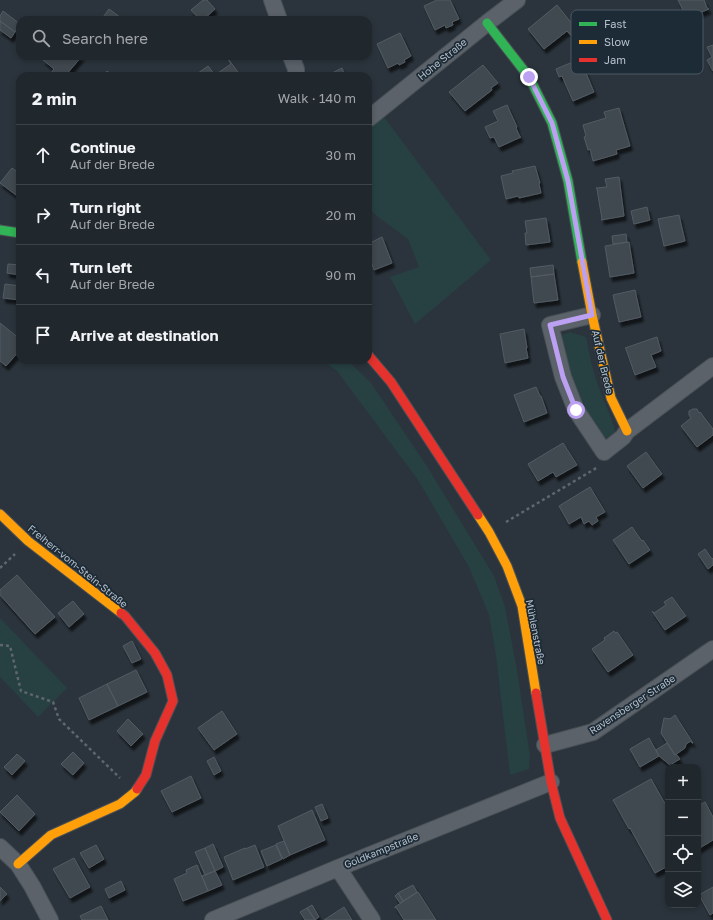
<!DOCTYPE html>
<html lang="en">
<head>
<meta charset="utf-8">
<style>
	:root { --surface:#20272d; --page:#2d3339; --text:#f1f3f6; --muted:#a2a5aa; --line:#3d4449 }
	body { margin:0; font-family:"Golos Text",sans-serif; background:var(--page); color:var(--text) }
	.controls { position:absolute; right:12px; bottom:12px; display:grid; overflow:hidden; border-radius:8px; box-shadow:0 2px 6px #0003 }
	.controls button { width:36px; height:36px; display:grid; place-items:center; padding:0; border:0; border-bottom:1px solid var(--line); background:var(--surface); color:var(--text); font:20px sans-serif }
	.stop { position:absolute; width:12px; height:12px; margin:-9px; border:3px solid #bca0f2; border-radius:50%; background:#fff }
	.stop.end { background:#bca0f2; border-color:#fff; box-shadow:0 1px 4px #0008 }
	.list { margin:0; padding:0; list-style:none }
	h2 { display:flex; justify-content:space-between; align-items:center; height:52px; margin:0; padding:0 16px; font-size:17px }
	h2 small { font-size:13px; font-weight:400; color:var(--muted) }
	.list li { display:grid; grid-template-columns:26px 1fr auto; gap:12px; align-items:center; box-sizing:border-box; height:60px; padding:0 16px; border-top:1px solid var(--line) }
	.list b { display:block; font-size:15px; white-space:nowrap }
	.list p { margin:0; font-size:13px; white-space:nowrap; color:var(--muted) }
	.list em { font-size:13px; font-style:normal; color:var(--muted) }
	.icon { flex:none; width:22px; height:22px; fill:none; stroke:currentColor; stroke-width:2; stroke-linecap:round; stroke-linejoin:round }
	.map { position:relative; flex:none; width:713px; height:920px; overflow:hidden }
	.search { position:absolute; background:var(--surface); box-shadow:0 2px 6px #0003; left:16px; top:16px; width:356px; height:44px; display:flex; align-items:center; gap:10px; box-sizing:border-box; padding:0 14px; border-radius:12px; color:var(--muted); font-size:15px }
	.panel { position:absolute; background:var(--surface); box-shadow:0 2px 6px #0003; left:16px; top:72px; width:356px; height:292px; border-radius:12px }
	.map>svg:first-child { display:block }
	.green { fill:#274143 }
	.building { fill:#40484f; stroke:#535b63; filter:url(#shadow) }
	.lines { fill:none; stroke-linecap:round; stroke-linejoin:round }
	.street-casing { stroke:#495056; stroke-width:18 }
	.fast-casing { stroke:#495056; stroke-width:11 }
	.slow-casing { stroke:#495056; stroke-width:11 }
	.jam-casing { stroke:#495056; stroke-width:11 }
	.path { stroke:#5f666c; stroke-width:2.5; stroke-dasharray:3 3; stroke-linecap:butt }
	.street { stroke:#5b6269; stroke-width:16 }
	.fast { stroke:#30b455; stroke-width:9 }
	.slow { stroke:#ff9f0a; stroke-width:9 }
	.jam { stroke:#e5322d; stroke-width:9 }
	.route { stroke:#bca0f2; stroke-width:5 }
	.labels { text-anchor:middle; stroke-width:3.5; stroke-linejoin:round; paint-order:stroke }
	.street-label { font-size:10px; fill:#b5c0cc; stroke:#1d2b37 }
	.key { fill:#1d2b37; stroke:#4b5864; stroke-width:1 }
	.key-label { font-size:11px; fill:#b5c0cc }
</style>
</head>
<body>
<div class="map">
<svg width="713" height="920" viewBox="0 0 713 920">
	<defs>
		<filter id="shadow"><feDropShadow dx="2.5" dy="4.5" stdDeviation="1" flood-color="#0009"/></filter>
	</defs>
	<rect width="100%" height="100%" fill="#2b343c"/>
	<path class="green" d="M384,117L491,260L415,324L390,277L419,267L408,239L377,216L368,208V130Z
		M570,332L586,337C589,354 593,372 599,388C604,403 612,416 615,432L607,438L599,433L589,416L569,372L561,345L562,335Z
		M322,360H347L371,383L428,468L494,576L505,607L516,665L530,756L529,769L510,775L496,655L489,615L469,567L418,480L337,371Z
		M0,618L67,688L38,717L0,677Z"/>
	<path class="building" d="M203,0H207L215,9L203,20H200L191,10Z
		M437,0H450L459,19L452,22L453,25L446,28L445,25L435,30L424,6Z
		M678,0H704L707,8L709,9L683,20L687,18Z
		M557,5L573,25L583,17L580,13H581L591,25L574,39L567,31L544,49L528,29Z
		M109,9L124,20H101Z
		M3,11L20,24V25L15,32L0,21V16Z
		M0,21L15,32L11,38L0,30V31Z
		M400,33L411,56L404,60L405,62L399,65L398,63L388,68L377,44Z
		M713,45V71L707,60L712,57L707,47Z
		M47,56H82L65,76H55L51,73L54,69L43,60Z
		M580,59L594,92L573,101L562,76L559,77L556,69Z
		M229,60L241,76H194L208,66L215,75L231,64L229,61Z
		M483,65L498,83L491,88L492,90L465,111L449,92Z
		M342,68L345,76H326Z
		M107,71L114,76H104Z
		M507,105L517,127L516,128L520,137H521L499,147L494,137L490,138L485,127L498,121L493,111Z
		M619,108L630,146L616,150L617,154L593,161L590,149L588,150L584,137L586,136L583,125L606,118L604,112Z
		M535,166L540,183L539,184L541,193L519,198L518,196L506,199L501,176L513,173L512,171Z
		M12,168L20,174V198L0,183Z
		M619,177L624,216L601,220L602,219L597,189L596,188L607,187L605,179Z
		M647,207L650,220L634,224L631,211Z
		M679,215L685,241L664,246L658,219Z
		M546,218L550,242L526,245L525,233H527L525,221Z
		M626,234L627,242L613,244L612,236Z
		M382,237L392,263L374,270L371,261L368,262V244Z
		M629,242L634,273L610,277L605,246Z
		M8,264L20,265V275L7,273Z
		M553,265L554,274L531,277L530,268Z
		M554,274L558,300L534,303L531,277Z
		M5,284L20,286V284V300L3,298Z
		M635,290L641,317L619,322L613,295Z
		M0,323L20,339V350L6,366L0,361Z
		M524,329L527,348H526L528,358L505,363L500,334Z
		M657,337L661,351L651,355L656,367L635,375L626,349L625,348Z
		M536,387L540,396H541L547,413L524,422L514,395Z
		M693,409H697L699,413L700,412L713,429V435L697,447L681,426L691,418L689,415V411Z
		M563,443L577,465L556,477L553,472L538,481L528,464Z
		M646,452L662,474L643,488L627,466Z
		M590,487L605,512L596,517L598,521L592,525L589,521L584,524L581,517L569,524L559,506Z
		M632,527L642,541L643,540L650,550L629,564L613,540Z
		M705,549L712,559L713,558V565L708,569L698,554Z
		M17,575L55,617L35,634L0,595V590Z
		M672,597L686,616L665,630L652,611L654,613L666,605L664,602Z
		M73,601L84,614L69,627L58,613Z
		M614,631L615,633L617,632L633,655L608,672L592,649L605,640L604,638Z
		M132,641L141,659L132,663L123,646Z
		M136,670L147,692L118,706L107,684Z
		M107,684L118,706L89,720L79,698Z
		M222,711L237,734L214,750L198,728Z
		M675,715L693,743H692L691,741L686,744L685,748L675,755L661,733L664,718L670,719Z
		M128,719L143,734L131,746L117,731Z
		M649,738L659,756L640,767L630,749Z
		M667,743L675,755L676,754L680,759L670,765L659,756L656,750Z
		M73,752L84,763L73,775L61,764Z
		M17,754L25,761L12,775L4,767Z
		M214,757L221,771L214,775L207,761Z
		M191,776L201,798L172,812L161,791Z
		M651,779L668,809V866L655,873L630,828L629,829L613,800Z
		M17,795L35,814L19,831L0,812Z
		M705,802L713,817V840L698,849V806Z
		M322,804L328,818L321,821L315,807Z
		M312,810L325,840L290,855L278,826Z
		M284,841L290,855L283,859L276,844Z
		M213,844L223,867L215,871L205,848Z
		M96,845L104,859L89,868L80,853Z
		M255,845L264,867L233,880L224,857L245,848V849Z
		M276,845L282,859L267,866L261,851Z
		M205,848L215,871L205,875L195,852Z
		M74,858L90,887L70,898L53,869Z
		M197,865L208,891L183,901L174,879L187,873L186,870Z
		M215,871L222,885L208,891L202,876Z
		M121,881L125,890L109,898L105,889Z
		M413,885L417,892L403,901L398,893Z
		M0,887L7,894L0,901Z
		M713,887V913L710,915L699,895Z
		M418,892L436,920H404L396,907L395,908V907Z
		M398,893L403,901L400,903L395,896Z
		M312,905L319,917L315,920L307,908Z
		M101,906L108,920H82L80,916Z
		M344,907L352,920H324Z
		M307,908L315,920H305L300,912Z"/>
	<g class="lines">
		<defs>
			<path id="street" d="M272,0L279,20
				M291,56L296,69V76
				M368,119L487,23L517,0
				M592,315L550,325L563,377L576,410L604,452L623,437L627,431L713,366
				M545,745L593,732L713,649
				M0,847L18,864L32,886L50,920
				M338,868L372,920
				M213,920L338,868L551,782"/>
			<path id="fast" d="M487,23L529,77L552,123L568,181L582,262
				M0,230L20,233"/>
			<path id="slow" d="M582,262L592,315L611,398L627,431
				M0,514L28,541L121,613
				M478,515L489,532L507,566L522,606L536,693
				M18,864L51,835L120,804L135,792L137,789"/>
			<path id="jam" d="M368,355L391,382L478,515
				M121,613L125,616L155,653L167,675L173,701L155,741L146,775L137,789
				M536,693L551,782L560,818L607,920"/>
		</defs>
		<use href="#street" class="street-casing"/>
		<use href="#fast" class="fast-casing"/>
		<use href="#slow" class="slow-casing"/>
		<use href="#jam" class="jam-casing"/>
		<path class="path" d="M506,522L598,467
			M0,568L15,554
			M0,645L10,646L21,691L53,702L59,719L120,778"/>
		<use href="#street" class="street"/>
		<use href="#fast" class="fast"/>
		<use href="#slow" class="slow"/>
		<use href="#jam" class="jam"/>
	</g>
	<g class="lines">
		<path class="route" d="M529,77L552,123L568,181L592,315L550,325L563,377L576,410"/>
	</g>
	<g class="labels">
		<g class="street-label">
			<text transform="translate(442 59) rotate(-39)" y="4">Hohe Straße</text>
			<text transform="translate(603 362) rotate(77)" y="4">Auf der Brede</text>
			<text transform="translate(78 566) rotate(39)" y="4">Freiherr-vom-Stein-Straße</text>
			<text transform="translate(536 632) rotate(79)" y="4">Mühlenstraße</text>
			<text transform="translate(632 704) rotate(-33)" y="4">Ravensberger Straße</text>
			<text transform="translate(381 850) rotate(-22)" y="4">Goldkampstraße</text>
		</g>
	</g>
	<rect x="571" y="10" width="132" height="64" rx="6" class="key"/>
	<rect x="579" y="22" width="18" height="4" fill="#30b455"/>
	<rect x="579" y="40" width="18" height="4" fill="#ff9f0a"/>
	<rect x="579" y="58" width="18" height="4" fill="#e5322d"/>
	<g class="key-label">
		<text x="604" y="28">Fast</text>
		<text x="604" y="46">Slow</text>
		<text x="604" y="64">Jam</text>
	</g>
</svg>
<div class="controls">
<button>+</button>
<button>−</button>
<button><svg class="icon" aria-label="locate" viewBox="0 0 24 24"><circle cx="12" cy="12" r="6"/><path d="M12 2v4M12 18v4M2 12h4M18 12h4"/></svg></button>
<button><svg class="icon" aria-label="layers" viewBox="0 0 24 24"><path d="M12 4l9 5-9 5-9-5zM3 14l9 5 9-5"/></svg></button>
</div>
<div class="stop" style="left:576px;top:410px"></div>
<div class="stop end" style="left:529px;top:77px"></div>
<div class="search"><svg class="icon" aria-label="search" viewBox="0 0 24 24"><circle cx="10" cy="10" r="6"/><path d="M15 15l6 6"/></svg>Search here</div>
<section class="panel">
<h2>2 min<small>Walk · 140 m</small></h2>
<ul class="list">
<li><svg class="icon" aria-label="ahead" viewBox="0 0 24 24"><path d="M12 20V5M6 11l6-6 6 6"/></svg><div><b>Continue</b><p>Auf der Brede</p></div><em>30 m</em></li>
<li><svg class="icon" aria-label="right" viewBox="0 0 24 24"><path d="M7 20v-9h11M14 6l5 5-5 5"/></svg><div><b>Turn right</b><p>Auf der Brede</p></div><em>20 m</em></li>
<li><svg class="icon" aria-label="left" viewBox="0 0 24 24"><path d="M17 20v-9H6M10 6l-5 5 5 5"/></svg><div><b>Turn left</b><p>Auf der Brede</p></div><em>90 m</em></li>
<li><svg class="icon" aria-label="arrive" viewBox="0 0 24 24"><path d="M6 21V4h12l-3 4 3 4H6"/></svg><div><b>Arrive at destination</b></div></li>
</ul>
</section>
</div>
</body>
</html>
